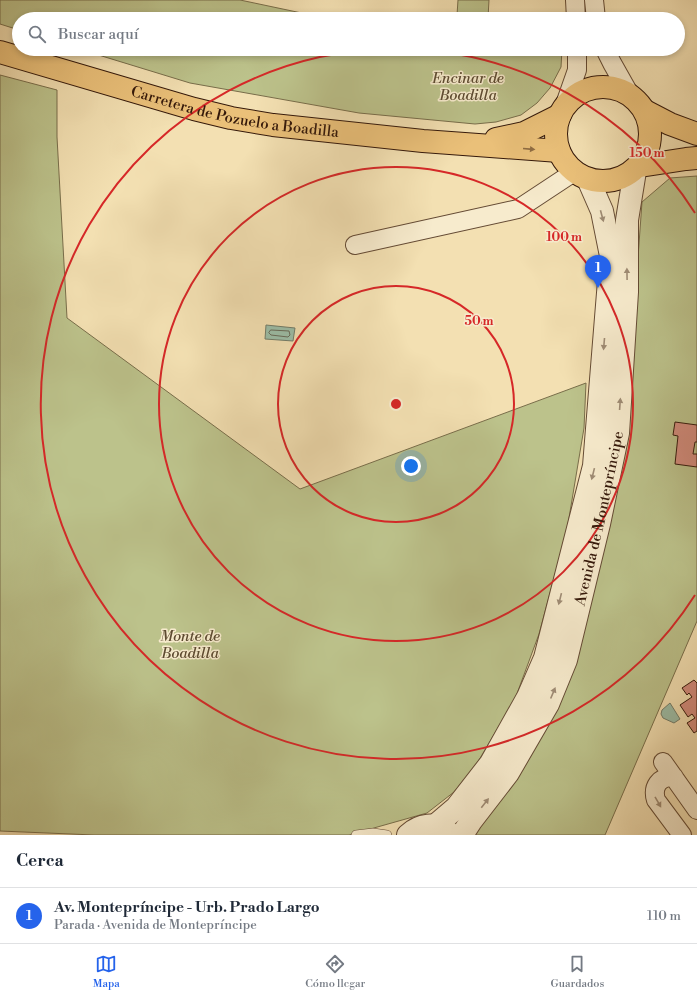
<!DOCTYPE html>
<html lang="es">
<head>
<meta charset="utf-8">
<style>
	:root { --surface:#fff; --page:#f2f2f3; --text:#1f2937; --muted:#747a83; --line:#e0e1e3; --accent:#2563eb }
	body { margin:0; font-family:"Libre Bodoni",serif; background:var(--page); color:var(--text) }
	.you { position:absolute; left:411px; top:466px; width:14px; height:14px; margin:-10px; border:3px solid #fff; border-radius:50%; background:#1a73e8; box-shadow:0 0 0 6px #1a73e833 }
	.badge { display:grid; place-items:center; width:26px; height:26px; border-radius:50%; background:var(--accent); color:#fff; font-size:13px; font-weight:700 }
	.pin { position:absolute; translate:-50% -33px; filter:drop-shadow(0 1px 2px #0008) }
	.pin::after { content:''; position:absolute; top:21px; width:14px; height:12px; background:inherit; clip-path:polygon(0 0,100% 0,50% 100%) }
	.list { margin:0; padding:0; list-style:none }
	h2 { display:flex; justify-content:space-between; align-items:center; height:52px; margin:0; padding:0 16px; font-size:17px }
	h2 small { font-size:13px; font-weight:400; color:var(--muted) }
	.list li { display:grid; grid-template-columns:26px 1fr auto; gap:12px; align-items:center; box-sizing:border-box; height:56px; padding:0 16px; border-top:1px solid var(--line) }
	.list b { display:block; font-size:15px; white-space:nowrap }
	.list p { margin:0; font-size:13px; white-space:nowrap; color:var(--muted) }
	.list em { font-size:13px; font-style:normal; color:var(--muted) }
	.icon { flex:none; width:22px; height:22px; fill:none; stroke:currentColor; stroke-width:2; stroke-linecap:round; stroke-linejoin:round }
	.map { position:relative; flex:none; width:697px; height:835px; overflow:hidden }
	.search { position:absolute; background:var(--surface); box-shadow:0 2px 6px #0003; left:12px; right:12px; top:12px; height:44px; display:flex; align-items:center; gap:10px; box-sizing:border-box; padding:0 14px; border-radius:22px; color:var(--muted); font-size:15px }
	.sheet { height:108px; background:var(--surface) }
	nav { display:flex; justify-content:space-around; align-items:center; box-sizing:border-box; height:56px; border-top:1px solid var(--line); background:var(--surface); font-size:11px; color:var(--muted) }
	nav a { display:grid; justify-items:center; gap:2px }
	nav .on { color:var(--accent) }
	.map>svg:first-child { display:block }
	.green { fill:#bcc28b; stroke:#786d4a }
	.water { fill:#9cbea8; stroke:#727c69 }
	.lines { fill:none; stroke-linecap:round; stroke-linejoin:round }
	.shore { stroke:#686b59; stroke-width:1 }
	.building { fill:#d48c7e; stroke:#34180a }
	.service-casing { stroke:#644a34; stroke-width:10 }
	.minor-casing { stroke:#644a34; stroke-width:20 }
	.tertiary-casing { stroke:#644a34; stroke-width:24 }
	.primary-casing { stroke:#34180a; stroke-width:24 }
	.service { stroke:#f7ebcd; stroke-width:9 }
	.minor { stroke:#f7ebcd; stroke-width:18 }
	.tertiary { stroke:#f7ebcd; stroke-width:22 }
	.primary { stroke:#eac079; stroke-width:22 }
	.oneway { fill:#8f6c42 }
	.oneway2 { fill:#9f8c75 }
	.ring { fill:none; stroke:#d62828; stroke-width:2 }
	.labels { text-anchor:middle; stroke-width:3; stroke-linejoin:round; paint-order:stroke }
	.park-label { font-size:15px; font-style:italic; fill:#5d4b31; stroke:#f7ebcd }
	.street-label { font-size:15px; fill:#34180a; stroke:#f7ebcd }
	.centre { fill:#d62828; stroke:#f7ebcd; stroke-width:2 }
	.ring-label { font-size:12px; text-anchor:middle; font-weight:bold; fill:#d62828; stroke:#f7ebcd; stroke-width:3; stroke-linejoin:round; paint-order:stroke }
</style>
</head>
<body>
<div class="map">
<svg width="697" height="835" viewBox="0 0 697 835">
	<rect width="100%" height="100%" fill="#f3e0b2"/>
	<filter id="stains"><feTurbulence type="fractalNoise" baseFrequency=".005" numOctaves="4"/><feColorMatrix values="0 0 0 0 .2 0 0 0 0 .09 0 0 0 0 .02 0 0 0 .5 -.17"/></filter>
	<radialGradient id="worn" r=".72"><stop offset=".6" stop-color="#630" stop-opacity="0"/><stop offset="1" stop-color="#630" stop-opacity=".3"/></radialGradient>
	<path class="green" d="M0,0H240L330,19H19V30L0,24Z
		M458,0H489L488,18L457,15Z
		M79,49H562L561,67L550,88L537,103L521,115L496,122L475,124L359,113L190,83Z
		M0,75L57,90V137L67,318L300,489L586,383L584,428L567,530L539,634L515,699L476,765L454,792L427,813L349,835H94L0,831Z
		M697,176V621L605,835H475L476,830L495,807L562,698L625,440L642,202L670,178Z"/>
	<path class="water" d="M266,325L295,328L293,341L265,339Z
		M670,703L680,719L674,723L663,718L661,714L662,710Z"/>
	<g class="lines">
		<path class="shore" d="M271,330L289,331L290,335L288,337L271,335L269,333Z"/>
	</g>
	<path class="building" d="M675,422L697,425V442H695L693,454H697V467L675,464L678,436L673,435Z
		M694,680L697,683V731L694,733L687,723L695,718L692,714L688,717L680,705L692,697L689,693L687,695L682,688Z"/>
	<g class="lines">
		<defs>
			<path id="service" d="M356,835L373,833L387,835"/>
			<path id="minor" d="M575,0L576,19
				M594,0L596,19
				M605,49L612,63L630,95
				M564,107L577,70V49
				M355,245L518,209L574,172
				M663,762L697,810
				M674,777C659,776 652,787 656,800L682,835"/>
			<g id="tertiary">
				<path d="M436,825L456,808L491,763L528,697L545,658L594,466L611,256L602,211L588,179"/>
				<path d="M408,835C420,824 435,822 448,832"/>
				<path id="s1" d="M462,835L471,821L508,773L548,704L566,660L599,524L618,433L627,292V220L635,171"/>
			</g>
			<g id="primary">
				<path id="s2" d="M0,52L194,109L231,118L273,125L423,141L559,151"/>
				<circle cx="603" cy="134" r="47"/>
				<path d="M645,111L670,124L697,134"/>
				<path d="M496,139L524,133L560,115"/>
				<path d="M640,166L686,159L697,158"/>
			</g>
		</defs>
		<use href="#service" class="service-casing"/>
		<use href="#minor" class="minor-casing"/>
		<use href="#tertiary" class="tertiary-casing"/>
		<use href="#primary" class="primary-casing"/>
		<use href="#service" class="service"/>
		<use href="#minor" class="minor"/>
		<use href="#tertiary" class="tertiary"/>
		<use href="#primary" class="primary"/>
	</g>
	<defs><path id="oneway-solid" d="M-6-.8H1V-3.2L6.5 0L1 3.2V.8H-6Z"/></defs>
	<use class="oneway" href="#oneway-solid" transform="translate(529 149) rotate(5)"/>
	<g class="oneway2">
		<use href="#oneway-solid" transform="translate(602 216) rotate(75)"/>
		<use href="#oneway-solid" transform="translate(627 274) rotate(-91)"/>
		<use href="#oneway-solid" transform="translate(604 344) rotate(95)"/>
		<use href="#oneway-solid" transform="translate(620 404) rotate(-86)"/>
		<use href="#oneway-solid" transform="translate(593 474) rotate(104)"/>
		<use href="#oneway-solid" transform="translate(560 599) rotate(104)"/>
		<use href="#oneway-solid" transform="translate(553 693) rotate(-67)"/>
		<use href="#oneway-solid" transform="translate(658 802) rotate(60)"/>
		<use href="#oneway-solid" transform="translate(485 803) rotate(-52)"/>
	</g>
	<g class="ring">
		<circle cx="396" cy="404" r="118"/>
		<circle cx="396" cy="404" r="237"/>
		<path d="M695 595A355 355 0 1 1 393 49M399 49A355 355 0 0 1 695 213"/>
	</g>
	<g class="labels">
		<g class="park-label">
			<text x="468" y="83">Encinar de<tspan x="468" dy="17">Boadilla</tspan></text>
			<text x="190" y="641">Monte de<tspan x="190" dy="17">Boadilla</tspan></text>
		</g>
		<g class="street-label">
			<text dy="5" stroke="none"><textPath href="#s2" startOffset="243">Carretera de Pozuelo a Boadilla</textPath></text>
			<text dy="5" stroke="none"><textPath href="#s1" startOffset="350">Avenida de Montepríncipe</textPath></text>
		</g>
	</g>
	<circle cx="396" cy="404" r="6" class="centre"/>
	<g class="ring-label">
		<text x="647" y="157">150 m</text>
		<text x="564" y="241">100 m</text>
		<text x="479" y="325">50 m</text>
	</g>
	<rect width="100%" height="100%" filter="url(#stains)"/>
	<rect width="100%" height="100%" fill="url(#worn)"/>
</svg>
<div class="you"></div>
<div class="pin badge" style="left:598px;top:288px">1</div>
<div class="search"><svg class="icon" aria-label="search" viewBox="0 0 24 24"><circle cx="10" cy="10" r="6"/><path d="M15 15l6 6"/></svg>Buscar aquí</div>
</div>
<section class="sheet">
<h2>Cerca<small></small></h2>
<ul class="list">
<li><span class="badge">1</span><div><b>Av. Montepríncipe - Urb. Prado Largo</b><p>Parada · Avenida de Montepríncipe</p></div><em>110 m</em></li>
</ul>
</section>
<nav>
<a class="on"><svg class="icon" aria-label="map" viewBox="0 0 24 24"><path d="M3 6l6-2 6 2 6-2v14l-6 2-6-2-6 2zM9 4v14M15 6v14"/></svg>Mapa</a>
<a><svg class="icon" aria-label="directions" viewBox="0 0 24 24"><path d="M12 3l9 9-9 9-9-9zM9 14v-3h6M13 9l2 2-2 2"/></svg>Cómo llegar</a>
<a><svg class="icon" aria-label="saved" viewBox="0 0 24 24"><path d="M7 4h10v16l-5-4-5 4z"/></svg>Guardados</a>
</nav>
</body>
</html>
